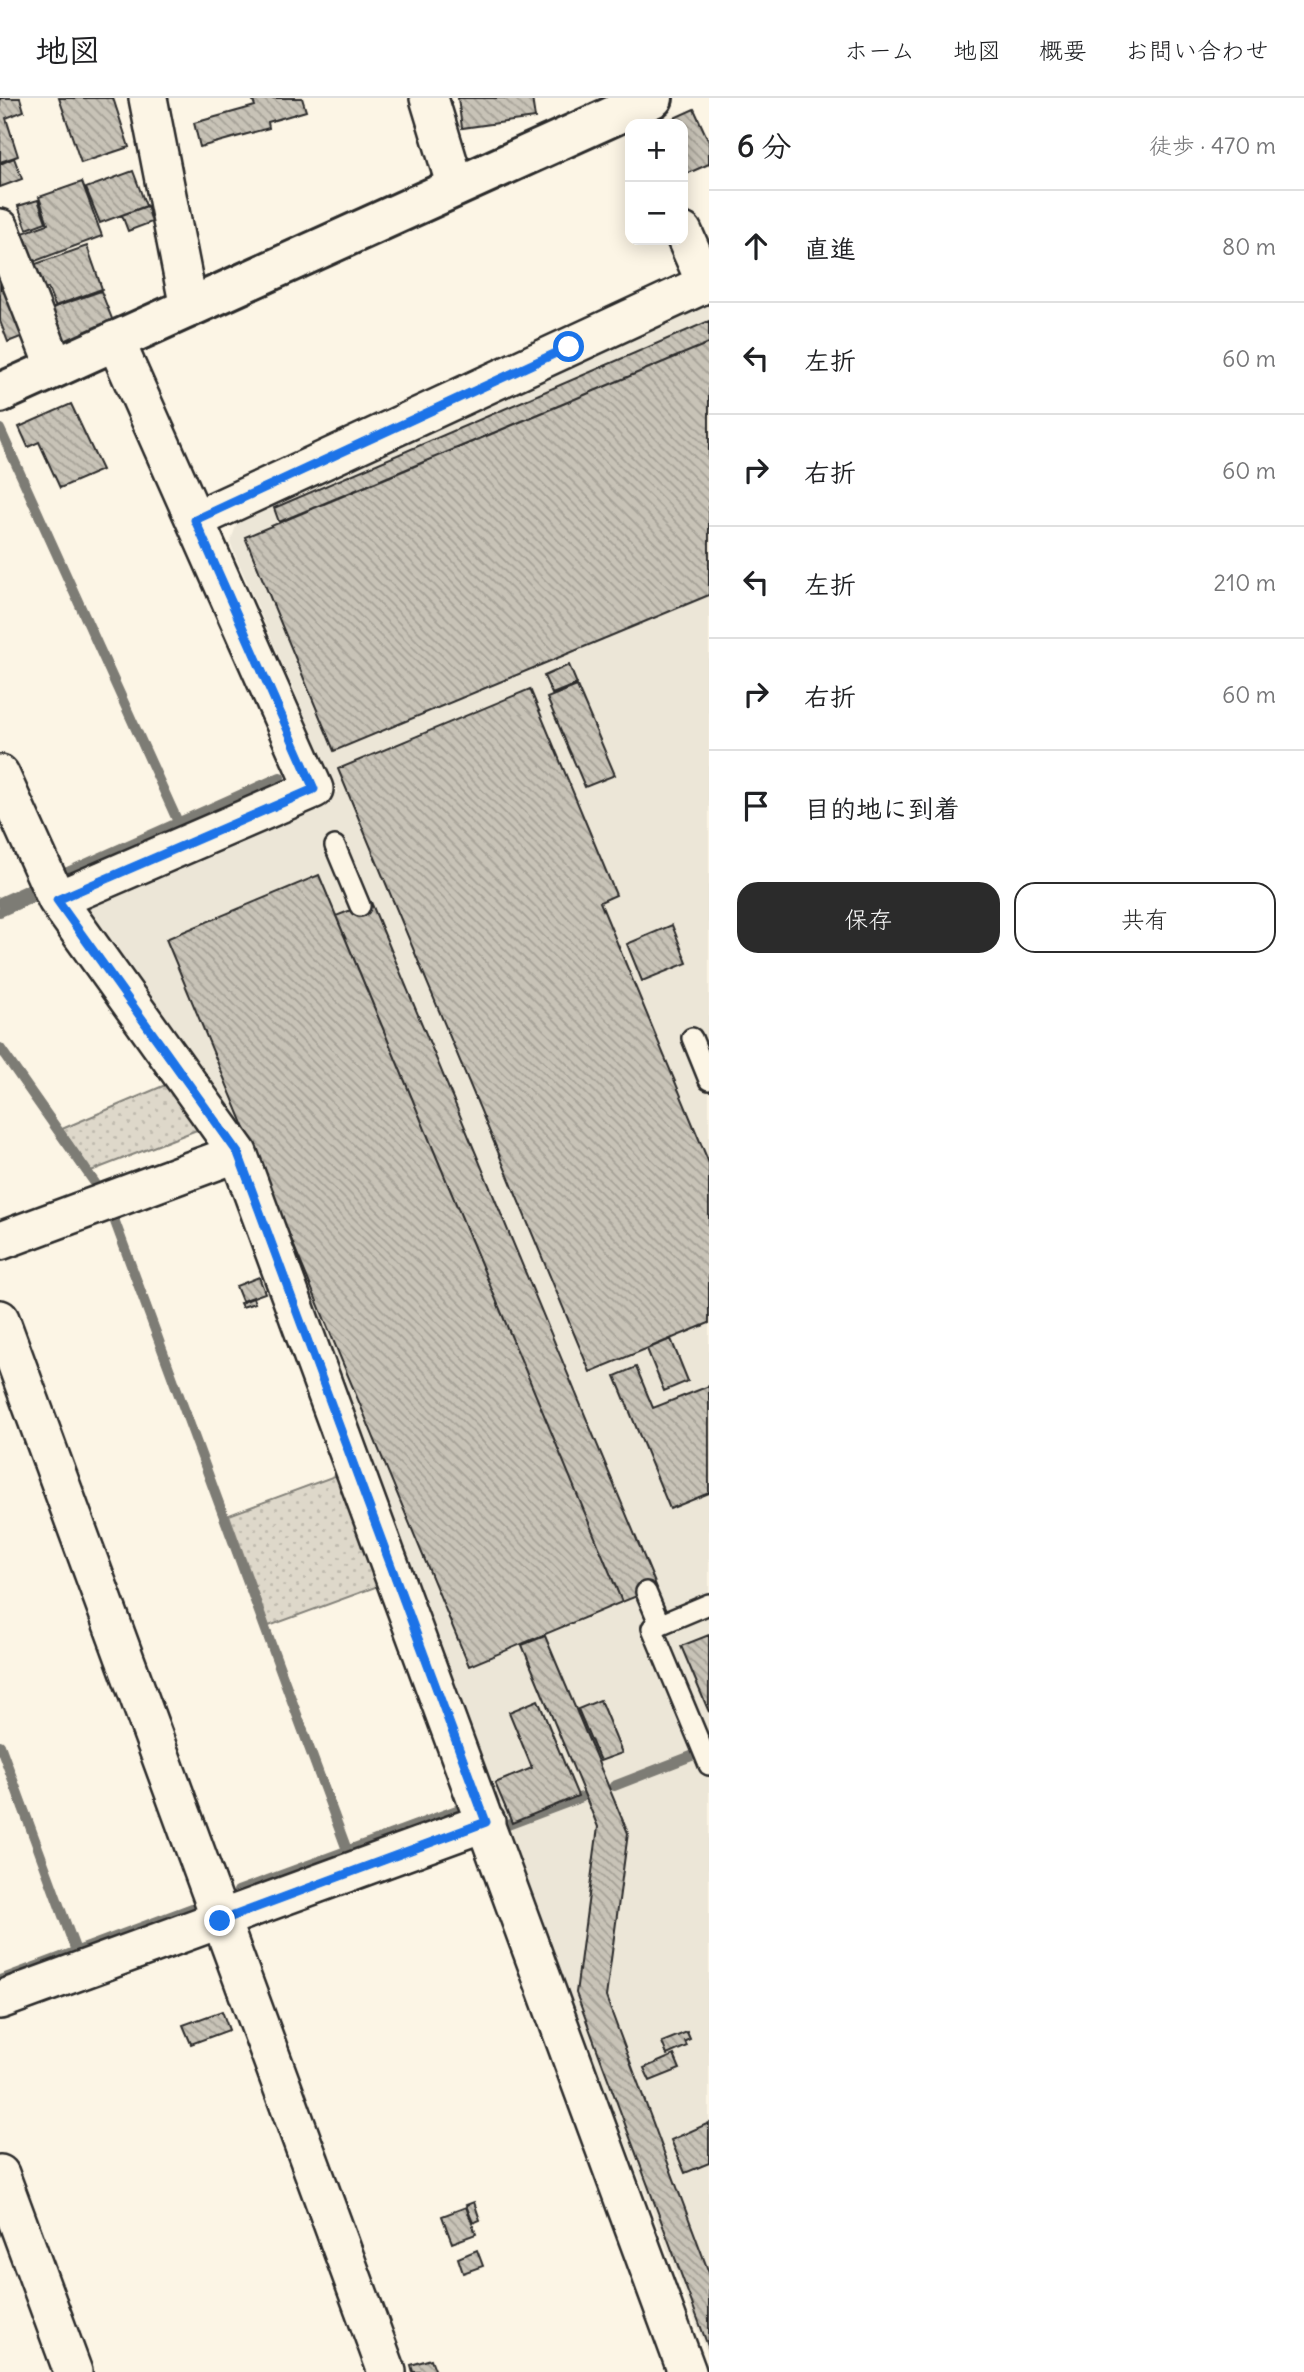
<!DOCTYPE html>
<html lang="ja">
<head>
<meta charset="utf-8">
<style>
	:root { --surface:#fff; --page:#f6f6f6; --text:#202124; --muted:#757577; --line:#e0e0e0; --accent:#2b2b2b }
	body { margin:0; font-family:Delius,"Klee One",sans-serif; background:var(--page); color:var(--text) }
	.controls { position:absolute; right:21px; top:21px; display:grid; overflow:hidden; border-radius:14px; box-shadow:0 4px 18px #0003 }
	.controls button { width:63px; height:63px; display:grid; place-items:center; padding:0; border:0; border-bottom:2px solid var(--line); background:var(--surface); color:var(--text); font:35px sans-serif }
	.stop { position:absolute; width:21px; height:21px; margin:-16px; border:5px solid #1a73e8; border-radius:50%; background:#fff }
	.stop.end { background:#1a73e8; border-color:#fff; box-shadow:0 2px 7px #0008 }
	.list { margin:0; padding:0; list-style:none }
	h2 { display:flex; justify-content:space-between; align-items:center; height:91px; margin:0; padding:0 28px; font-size:30px }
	h2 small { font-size:23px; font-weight:400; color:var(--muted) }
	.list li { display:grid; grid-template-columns:46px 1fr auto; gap:21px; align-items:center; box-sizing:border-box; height:112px; padding:0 28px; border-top:2px solid var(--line) }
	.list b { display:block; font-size:26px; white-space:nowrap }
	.list em { font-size:23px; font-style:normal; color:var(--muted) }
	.actions { display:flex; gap:14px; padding:21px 28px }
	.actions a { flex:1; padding:16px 0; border:2px solid var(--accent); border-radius:21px; text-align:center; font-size:24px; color:var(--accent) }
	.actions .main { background:var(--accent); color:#fff }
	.icon { flex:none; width:38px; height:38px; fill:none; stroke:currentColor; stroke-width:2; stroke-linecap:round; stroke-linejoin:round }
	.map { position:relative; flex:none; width:709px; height:2274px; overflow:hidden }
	header { display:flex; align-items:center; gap:42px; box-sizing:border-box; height:98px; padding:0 35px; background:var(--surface); border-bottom:2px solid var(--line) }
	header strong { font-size:33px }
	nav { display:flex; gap:38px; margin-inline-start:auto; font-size:24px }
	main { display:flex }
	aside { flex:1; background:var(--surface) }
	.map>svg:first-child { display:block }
	.built { fill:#ece6d7 }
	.grass { fill:url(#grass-dots); stroke:#84827a; stroke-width:2 }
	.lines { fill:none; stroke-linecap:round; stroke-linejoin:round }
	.stream { stroke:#7d7b74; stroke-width:10 }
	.building { fill:url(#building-back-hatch); stroke:#2b2b2b; stroke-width:2 }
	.service-casing { stroke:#2b2b2b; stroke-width:24 }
	.minor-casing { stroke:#2b2b2b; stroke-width:42 }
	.tertiary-casing { stroke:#2b2b2b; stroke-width:44 }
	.service { stroke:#fcf5e5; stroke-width:19 }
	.minor { stroke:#fcf5e5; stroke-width:37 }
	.tertiary { stroke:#fcf5e5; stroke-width:38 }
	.route { stroke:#1a73e8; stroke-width:9 }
</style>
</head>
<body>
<header>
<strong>地図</strong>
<nav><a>ホーム</a><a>地図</a><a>概要</a><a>お問い合わせ</a></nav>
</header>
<main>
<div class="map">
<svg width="709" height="2274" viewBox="0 0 709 2274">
	<defs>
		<pattern id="grass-dots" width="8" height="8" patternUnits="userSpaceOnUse" patternTransform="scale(1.75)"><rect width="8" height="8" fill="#ded8ca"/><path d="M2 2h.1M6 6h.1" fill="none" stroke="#bfbaae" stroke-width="1.8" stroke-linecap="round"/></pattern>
		<pattern id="building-back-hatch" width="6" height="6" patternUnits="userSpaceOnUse" patternTransform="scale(1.75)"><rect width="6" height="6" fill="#c8c3b7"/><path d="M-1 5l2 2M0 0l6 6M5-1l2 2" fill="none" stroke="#a39f95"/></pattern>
	</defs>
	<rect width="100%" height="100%" fill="#fcf5e5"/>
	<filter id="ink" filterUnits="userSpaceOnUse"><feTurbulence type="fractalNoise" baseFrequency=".0143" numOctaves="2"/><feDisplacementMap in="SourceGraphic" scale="14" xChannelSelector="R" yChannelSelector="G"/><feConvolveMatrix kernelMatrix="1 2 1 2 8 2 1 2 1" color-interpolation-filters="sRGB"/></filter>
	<g filter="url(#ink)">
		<path class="built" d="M709,202V2260L512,1751L252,1048L80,807L338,694L230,445L240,417Z"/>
		<path class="grass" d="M170,985L202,1030L91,1073L62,1031Z
			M340,1376L381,1487L269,1528L229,1417Z"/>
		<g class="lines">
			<path class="stream" d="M0,331L178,724
				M63,776L280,679
				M0,804L29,791
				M0,814L34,799
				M0,950L95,1085
				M111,1113L347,1752
				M0,1647L76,1853
				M614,1688L694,1657
				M505,1728L582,1699
				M238,1793L465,1709
				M0,1882L195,1809"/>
		</g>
		<path class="building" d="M0,0H20L24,13L6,20L18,58L0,64Z
			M59,0H113L129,49L81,65Z
			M252,0H302L306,13L268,24L269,30L200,49L194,25L255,8Z
			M458,0H532L535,20L462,30Z
			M694,11L709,44V66L684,77L683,26H661Z
			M14,60L22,81L0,89V66Z
			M133,73L146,108L100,125L86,90Z
			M82,84L102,138L30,165L20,136L48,126L39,99Z
			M38,102L46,124L27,131L18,108Z
			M147,108L152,124L128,133L122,117Z
			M87,148L102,191L55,208L48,190L40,193L30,168Z
			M0,179L31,235L8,244L0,223Z
			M101,193L114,226L62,245L49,211Z
			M709,223V245L279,424L274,410Z
			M709,245V497L334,653L245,439Z
			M71,306L102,372L60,390L39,344L28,349L19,329Z
			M569,567L577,586L552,596L544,578Z
			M577,588L615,677L585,689L547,600Z
			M530,591L616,797L600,804L709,1065V1225L590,1274L338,671Z
			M319,777L622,1504L469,1568L166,841Z
			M371,804L657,1490L622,1504L336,818Z
			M672,827L687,865L642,883L627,846Z
			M259,1179L265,1195L242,1203L236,1188Z
			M253,1200L255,1205L242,1209L240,1205Z
			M671,1241L688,1283L664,1293L647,1251Z
			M636,1269L653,1310L709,1288V1395L670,1411L615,1278Z
			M709,1537V1614L681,1548Z
			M545,1538L628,1735L606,1899L709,2175V2251L576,1895L598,1729L522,1547Z
			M538,1602L578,1698L512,1725L495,1685L532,1670L509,1614Z
			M600,1602L622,1655L600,1663L578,1611Z
			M222,1913L229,1932L191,1946L183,1927Z
			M687,1934L690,1941L685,1943L687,1948L667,1957L662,1944Z
			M674,1957L680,1971L650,1983L644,1970Z
			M709,2025V2065L685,2075L671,2042Z
			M474,2104L480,2122L473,2125L466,2107Z
			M466,2109L476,2136L452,2145L442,2118Z
			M477,2152L483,2168L463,2175L458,2160Z
			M431,2261L436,2274H413L411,2267Z"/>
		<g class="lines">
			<defs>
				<path id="service" d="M335,748L360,808
					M692,940L709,982
					M646,1494L660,1527
					M709,1506L652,1530L709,1667"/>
				<path id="minor" d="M148,0L189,210
					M429,0L456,89
					M0,130L55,270
					M683,134L706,186
					M195,422L709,184
					M0,676L57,802L238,1055L687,2274
					M57,802L314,691L115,242
					M0,1143L238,1055
					M0,1221L387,2274
					M0,1902L486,1724
					M0,2076L73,2274"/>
				<path id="tertiary" d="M0,295L653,0"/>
			</defs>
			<use href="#service" class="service-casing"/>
			<use href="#minor" class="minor-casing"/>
			<use href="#tertiary" class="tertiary-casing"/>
			<use href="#service" class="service"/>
			<use href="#minor" class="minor"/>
			<use href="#tertiary" class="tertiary"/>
		</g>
	</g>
	<g class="lines" filter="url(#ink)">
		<path class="route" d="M220,1823L486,1724L238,1055L57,802L314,691L195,422L569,249"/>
	</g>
</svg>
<div class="controls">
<button>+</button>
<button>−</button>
</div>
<div class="stop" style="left:569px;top:249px"></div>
<div class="stop end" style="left:220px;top:1823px"></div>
</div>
<aside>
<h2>6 分<small>徒歩 · 470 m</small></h2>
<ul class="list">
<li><svg class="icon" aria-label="ahead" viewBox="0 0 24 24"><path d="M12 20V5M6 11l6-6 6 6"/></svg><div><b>直進</b></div><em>80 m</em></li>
<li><svg class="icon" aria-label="left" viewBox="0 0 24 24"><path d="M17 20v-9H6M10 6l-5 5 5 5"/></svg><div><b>左折</b></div><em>60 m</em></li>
<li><svg class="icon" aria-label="right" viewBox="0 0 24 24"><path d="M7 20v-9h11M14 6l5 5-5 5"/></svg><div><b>右折</b></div><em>60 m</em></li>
<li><svg class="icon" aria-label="left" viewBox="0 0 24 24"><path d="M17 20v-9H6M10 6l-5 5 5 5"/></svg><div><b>左折</b></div><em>210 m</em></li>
<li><svg class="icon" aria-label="right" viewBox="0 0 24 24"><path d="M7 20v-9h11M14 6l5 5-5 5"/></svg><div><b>右折</b></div><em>60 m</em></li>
<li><svg class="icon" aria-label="arrive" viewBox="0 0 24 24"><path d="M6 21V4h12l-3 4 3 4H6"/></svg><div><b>目的地に到着</b></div></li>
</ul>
<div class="actions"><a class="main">保存</a><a>共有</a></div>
</aside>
</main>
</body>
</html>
